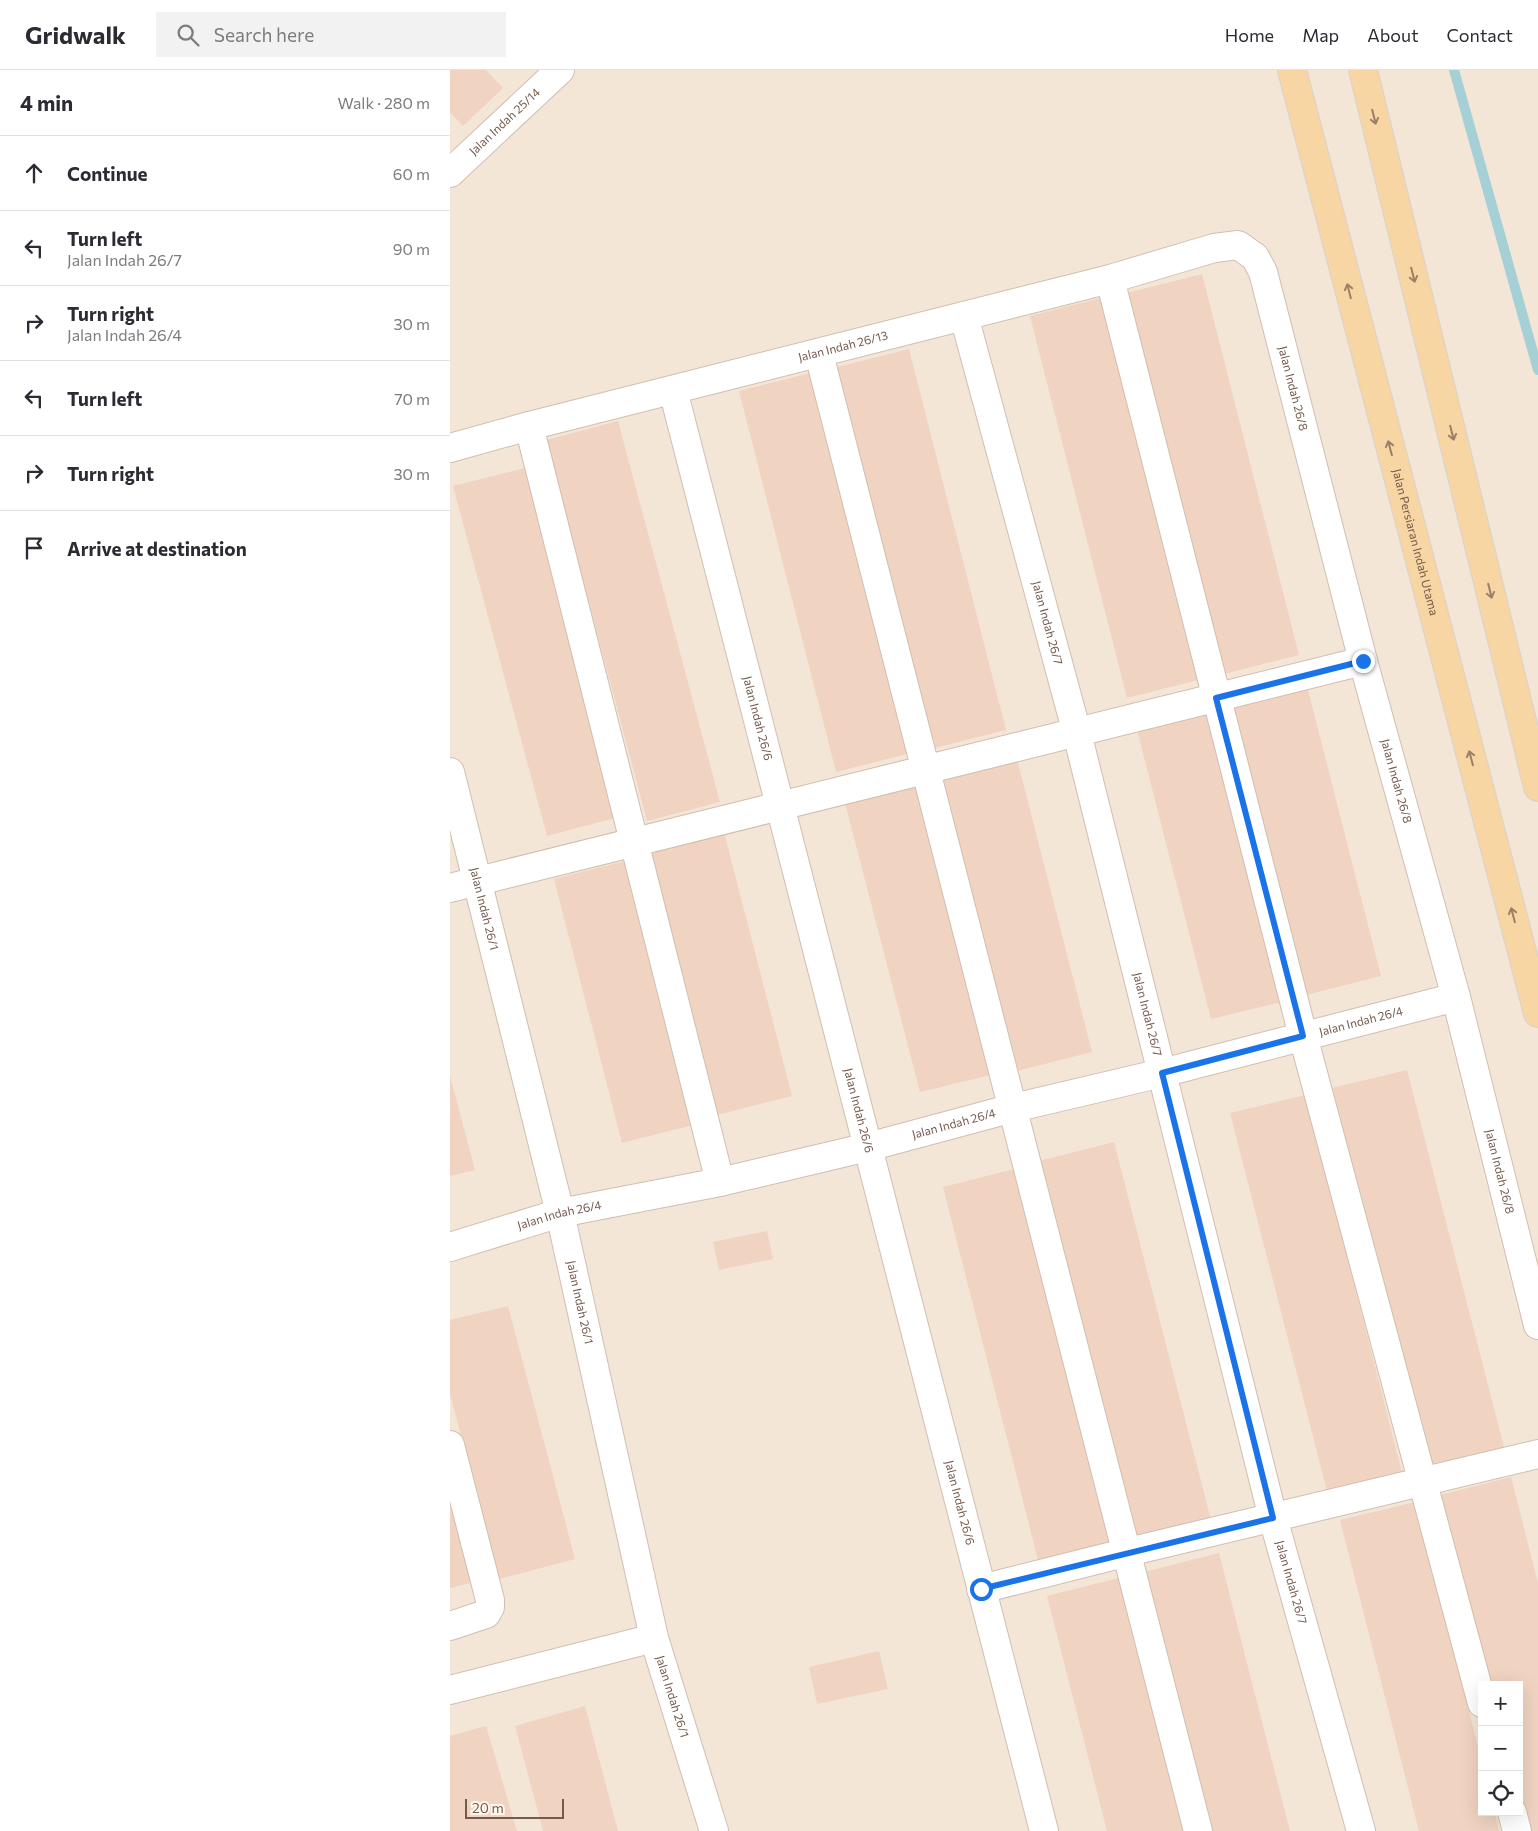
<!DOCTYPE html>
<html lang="en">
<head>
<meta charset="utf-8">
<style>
	:root { --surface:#fff; --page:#f2f2f3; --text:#2b2b33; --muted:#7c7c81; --line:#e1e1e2 }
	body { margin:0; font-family:Commissioner,sans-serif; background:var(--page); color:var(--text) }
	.controls { position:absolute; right:15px; bottom:15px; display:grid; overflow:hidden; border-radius:0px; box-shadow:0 5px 20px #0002 }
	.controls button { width:45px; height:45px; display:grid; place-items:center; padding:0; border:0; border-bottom:1px solid var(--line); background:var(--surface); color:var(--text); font:25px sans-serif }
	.scale { position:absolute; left:15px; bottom:12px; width:99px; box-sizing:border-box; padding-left:5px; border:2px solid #755a4d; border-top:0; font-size:14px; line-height:18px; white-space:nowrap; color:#755a4d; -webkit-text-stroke:4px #fef8ef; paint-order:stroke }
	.stop { position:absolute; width:15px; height:15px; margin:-11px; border:4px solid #1a73e8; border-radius:50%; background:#fff }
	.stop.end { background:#1a73e8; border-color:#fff; box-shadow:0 1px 5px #0008 }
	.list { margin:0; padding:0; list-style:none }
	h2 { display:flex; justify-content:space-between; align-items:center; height:65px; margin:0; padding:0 20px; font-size:21px }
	h2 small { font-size:16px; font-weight:400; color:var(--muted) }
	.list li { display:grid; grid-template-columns:32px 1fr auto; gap:15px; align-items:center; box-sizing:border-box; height:75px; padding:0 20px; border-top:1px solid var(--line) }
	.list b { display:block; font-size:19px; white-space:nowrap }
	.list p { margin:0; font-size:16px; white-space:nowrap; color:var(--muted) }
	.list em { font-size:16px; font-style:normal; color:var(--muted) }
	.icon { flex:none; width:28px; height:28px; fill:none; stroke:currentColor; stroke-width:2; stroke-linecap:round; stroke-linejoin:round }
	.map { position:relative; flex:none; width:1088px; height:1761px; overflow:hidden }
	header { display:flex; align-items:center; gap:30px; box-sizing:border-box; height:70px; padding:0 25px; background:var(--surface); border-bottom:1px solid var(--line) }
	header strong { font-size:24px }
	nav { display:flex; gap:28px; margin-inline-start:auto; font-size:18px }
	.search { width:350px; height:45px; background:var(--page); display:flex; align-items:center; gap:12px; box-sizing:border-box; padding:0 18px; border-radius:0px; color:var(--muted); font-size:19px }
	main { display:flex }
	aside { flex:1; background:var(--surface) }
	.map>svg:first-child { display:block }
	.residential { fill:#f3e6d7; fill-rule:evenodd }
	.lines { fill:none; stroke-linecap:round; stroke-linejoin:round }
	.stream { stroke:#a4d0d6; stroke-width:10 }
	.building { fill:#f0d3c1 }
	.minor-casing { stroke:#d0beb1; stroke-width:30 }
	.major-casing { stroke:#d8d1cd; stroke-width:30 }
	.minor { stroke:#fff; stroke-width:28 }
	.major { stroke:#f7d6a4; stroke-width:28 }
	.oneway { stroke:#9c7f67 }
	.route { stroke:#1a73e8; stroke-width:6 }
	.labels { text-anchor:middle; stroke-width:5; stroke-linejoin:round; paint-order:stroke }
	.street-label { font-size:12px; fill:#755a4d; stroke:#fef8ef }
</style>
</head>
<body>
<header>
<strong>Gridwalk</strong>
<div class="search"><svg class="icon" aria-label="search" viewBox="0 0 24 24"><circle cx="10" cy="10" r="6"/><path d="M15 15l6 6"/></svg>Search here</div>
<nav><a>Home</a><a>Map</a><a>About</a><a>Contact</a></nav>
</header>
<main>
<aside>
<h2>4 min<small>Walk · 280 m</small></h2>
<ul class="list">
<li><svg class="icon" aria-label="ahead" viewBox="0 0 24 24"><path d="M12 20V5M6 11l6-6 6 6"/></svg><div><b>Continue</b></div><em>60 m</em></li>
<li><svg class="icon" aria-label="left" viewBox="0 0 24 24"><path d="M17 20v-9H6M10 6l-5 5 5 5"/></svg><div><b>Turn left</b><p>Jalan Indah 26/7</p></div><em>90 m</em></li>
<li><svg class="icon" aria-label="right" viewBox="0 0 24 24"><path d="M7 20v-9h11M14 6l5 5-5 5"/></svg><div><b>Turn right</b><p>Jalan Indah 26/4</p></div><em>30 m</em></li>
<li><svg class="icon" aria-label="left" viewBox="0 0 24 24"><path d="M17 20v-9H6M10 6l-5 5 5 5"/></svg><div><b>Turn left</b></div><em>70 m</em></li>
<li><svg class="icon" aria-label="right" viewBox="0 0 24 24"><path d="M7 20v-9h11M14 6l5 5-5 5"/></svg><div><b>Turn right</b></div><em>30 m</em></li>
<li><svg class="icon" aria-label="arrive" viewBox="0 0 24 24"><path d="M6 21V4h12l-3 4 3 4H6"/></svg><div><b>Arrive at destination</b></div></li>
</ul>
</aside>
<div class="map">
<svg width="1088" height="1761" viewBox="0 0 1088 1761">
	<rect width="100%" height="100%" fill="#fcf4e9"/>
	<path class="residential" d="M0,0H1088V1761H0ZM1032,1615H1069V1742H1032Z"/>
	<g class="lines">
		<path class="stream" d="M1004,0L1088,300"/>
	</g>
	<path class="building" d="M0,0H36L53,18L13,56L0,42Z
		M752,204L849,585L774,604L677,223Z
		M655,227L752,609L677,628L580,246Z
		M459,279L556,660L481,679L383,298Z
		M364,302L461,683L386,702L289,321Z
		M168,351L270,732L197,751L96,370Z
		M75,398L169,747L97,766L3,416Z
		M856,612L931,906L856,925L780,631Z
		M761,637L836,931L761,949L686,656Z
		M567,689L642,982L567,1001L492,707Z
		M470,710L545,1004L470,1022L394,729Z
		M274,762L342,1026L267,1045L199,781Z
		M179,790L247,1054L172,1073L104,809Z
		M957,1000L1055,1381L979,1400L882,1018Z
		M0,1006L25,1100L0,1106Z
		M856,1025L953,1406L878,1425L780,1043Z
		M664,1072L762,1454L687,1473L589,1091Z
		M568,1098L665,1479L590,1498L493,1117Z
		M317,1161L323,1189L269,1200L263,1172Z
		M58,1236L125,1489L49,1509L0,1324V1250Z
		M1061,1407L1088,1513V1761H1071L1069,1742V1615H1034L986,1426Z
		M0,1409L28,1511L0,1518Z
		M965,1432L1032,1692V1742H1045L1049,1761H969L890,1450Z
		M769,1483L799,1601L840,1761H760L694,1502Z
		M672,1507L737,1761H657L597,1526Z
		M429,1581L438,1619L367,1634L359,1597Z
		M135,1636L168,1761H93L65,1656Z
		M36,1656L67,1761H0V1666Z"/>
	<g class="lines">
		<defs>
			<g id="minor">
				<path id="s1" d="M0,103L110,0"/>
				<path d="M660,209L853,966L1032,1633"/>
				<path id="s2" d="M514,246L627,663L823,1448L911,1761"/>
				<path d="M369,284L748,1761"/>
				<path id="s3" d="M223,320L594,1761"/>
				<path d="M79,356L270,1112"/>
				<path id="s4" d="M0,378L79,356L660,209L764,178L788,175L805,187L813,202L913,591L1006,927L1088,1255"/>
				<path id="s5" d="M0,702L110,1143L204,1568L264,1761"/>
				<path d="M0,818L913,591"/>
				<path id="s6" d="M0,1177L110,1143L270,1112L418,1077L563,1038L712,1003L1006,927"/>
				<path d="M0,1375L40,1530V1537L36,1544L0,1556"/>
				<path d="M531,1519L678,1482L1088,1384"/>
				<path d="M0,1620L204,1568"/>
				<path d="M1062,1742L1067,1761"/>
			</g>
			<g id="major">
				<path id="s7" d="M842,0L1088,943"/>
				<path d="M913,0L1088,717"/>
			</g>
		</defs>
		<use href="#minor" class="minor-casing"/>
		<use href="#major" class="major-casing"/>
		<use href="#minor" class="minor"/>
		<use href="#major" class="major"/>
	</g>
	<defs><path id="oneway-shaft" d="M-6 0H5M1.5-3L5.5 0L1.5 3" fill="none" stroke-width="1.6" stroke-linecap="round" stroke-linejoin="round" transform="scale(1.25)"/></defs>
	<g class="oneway">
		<use href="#oneway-shaft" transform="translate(924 47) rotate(76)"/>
		<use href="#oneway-shaft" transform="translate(963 205) rotate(76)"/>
		<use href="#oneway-shaft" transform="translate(899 221) rotate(-104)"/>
		<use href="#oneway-shaft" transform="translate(1002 363) rotate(76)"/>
		<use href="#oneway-shaft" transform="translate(940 378) rotate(-105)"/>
		<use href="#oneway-shaft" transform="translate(1040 521) rotate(76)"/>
		<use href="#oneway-shaft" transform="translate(1021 688) rotate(-105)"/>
		<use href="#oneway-shaft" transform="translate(1063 845) rotate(-105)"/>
	</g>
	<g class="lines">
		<path class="route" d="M531,1519L823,1448L712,1003L853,966L766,628L913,591"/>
	</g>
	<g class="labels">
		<g class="street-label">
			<text dy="4" stroke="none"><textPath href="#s1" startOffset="75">Jalan Indah 25/14</textPath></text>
			<text dy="4" stroke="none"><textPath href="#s4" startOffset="406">Jalan Indah 26/13</textPath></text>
			<text dy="4" stroke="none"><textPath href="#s4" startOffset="972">Jalan Indah 26/8</textPath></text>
			<text dy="4" stroke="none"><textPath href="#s7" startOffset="488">Jalan Persiaran Indah Utama</textPath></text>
			<text dy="4" stroke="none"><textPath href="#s2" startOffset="318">Jalan Indah 26/7</textPath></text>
			<text dy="4" stroke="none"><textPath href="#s3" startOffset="339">Jalan Indah 26/6</textPath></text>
			<text dy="4" stroke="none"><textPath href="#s4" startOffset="1378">Jalan Indah 26/8</textPath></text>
			<text dy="4" stroke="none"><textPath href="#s5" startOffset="141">Jalan Indah 26/1</textPath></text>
			<text dy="4" stroke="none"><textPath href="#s2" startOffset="722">Jalan Indah 26/7</textPath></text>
			<text dy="4" stroke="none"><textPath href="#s6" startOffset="939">Jalan Indah 26/4</textPath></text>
			<text dy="4" stroke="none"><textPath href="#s3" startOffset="744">Jalan Indah 26/6</textPath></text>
			<text dy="4" stroke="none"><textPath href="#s6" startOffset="519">Jalan Indah 26/4</textPath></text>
			<text dy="4" stroke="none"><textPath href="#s4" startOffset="1782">Jalan Indah 26/8</textPath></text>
			<text dy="4" stroke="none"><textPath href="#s6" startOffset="114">Jalan Indah 26/4</textPath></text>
			<text dy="4" stroke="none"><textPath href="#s5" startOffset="546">Jalan Indah 26/1</textPath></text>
			<text dy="4" stroke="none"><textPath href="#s3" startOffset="1149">Jalan Indah 26/6</textPath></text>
			<text dy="4" stroke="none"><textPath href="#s2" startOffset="1308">Jalan Indah 26/7</textPath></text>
			<text dy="4" stroke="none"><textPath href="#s5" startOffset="951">Jalan Indah 26/1</textPath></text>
		</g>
	</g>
</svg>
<div class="controls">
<button>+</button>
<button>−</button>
<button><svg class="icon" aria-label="locate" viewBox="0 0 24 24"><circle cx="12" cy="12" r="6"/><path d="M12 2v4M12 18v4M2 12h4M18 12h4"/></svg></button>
</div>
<div class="scale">20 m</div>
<div class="stop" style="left:531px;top:1519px"></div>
<div class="stop end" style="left:913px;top:591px"></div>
</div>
</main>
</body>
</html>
